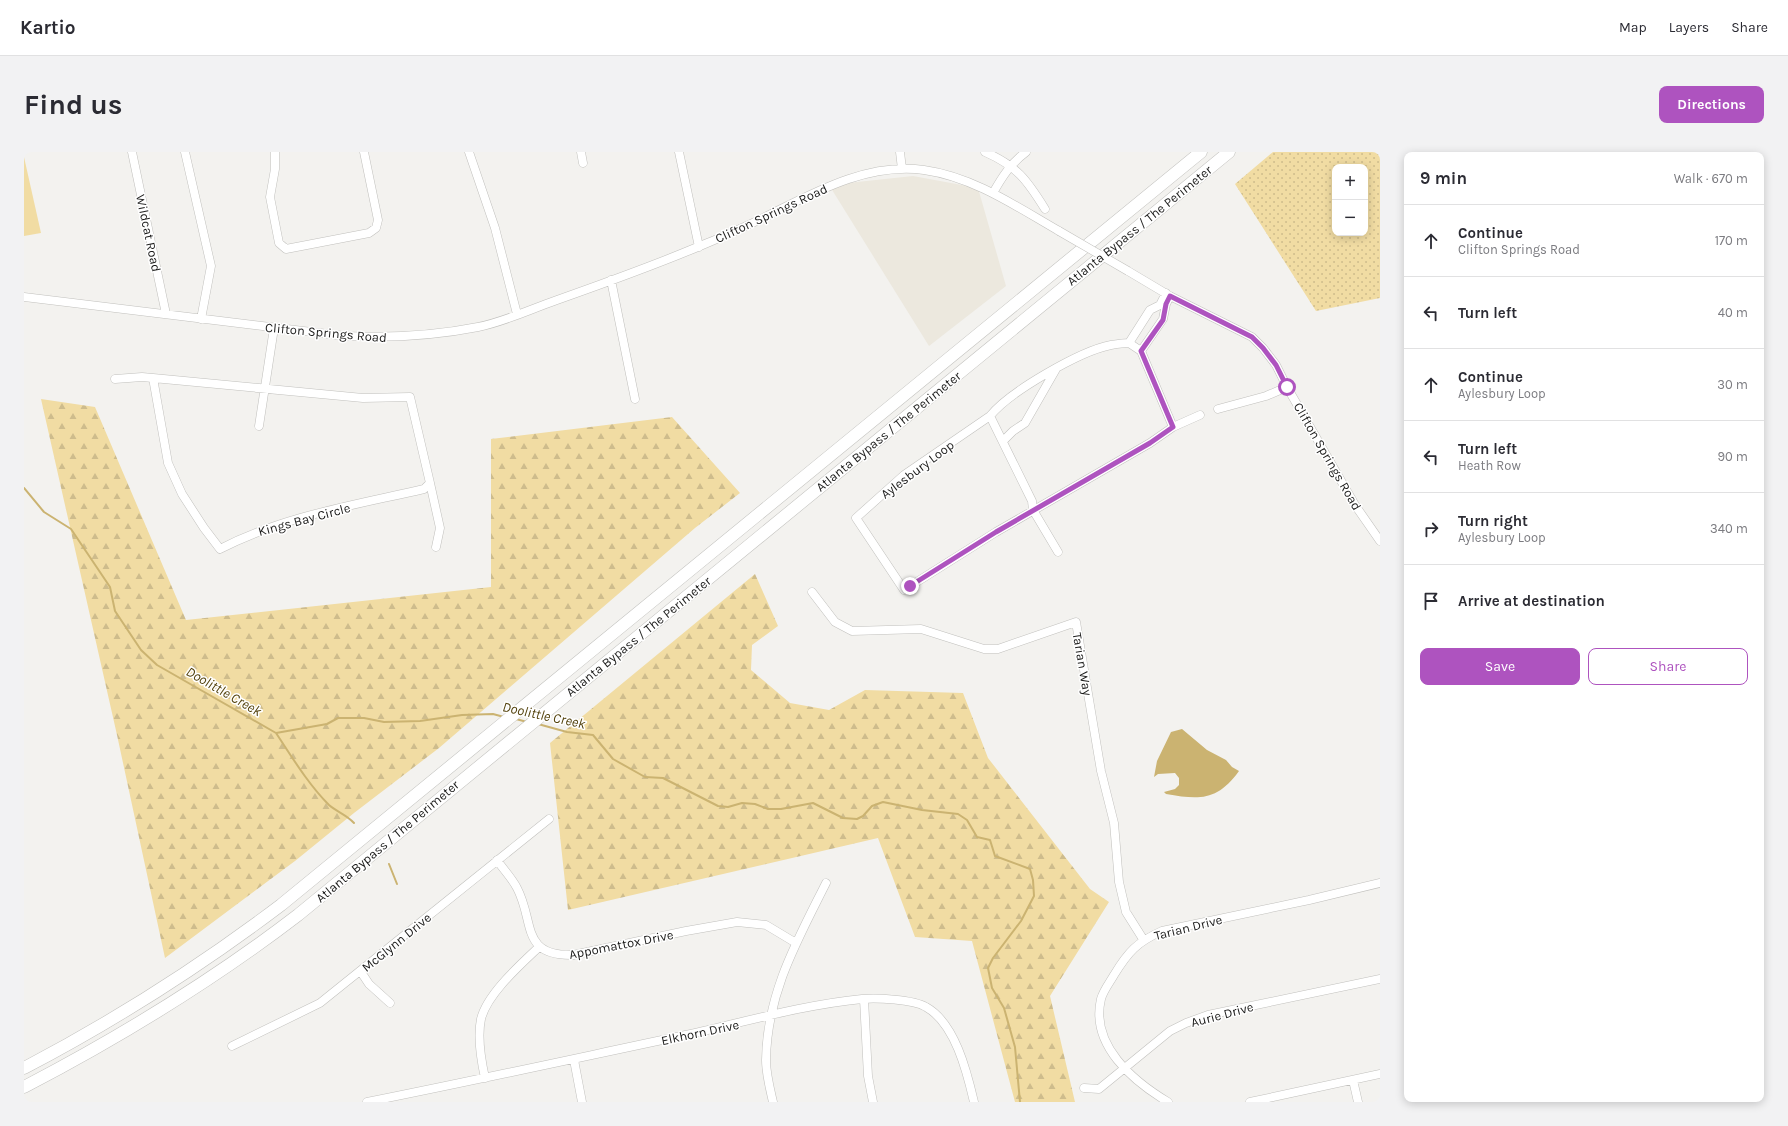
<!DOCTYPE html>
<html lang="en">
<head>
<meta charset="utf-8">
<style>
	:root { --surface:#fff; --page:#f2f2f3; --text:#2b2b33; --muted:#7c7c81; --line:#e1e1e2; --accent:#ae53bf }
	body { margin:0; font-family:Karla,sans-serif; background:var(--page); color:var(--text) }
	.controls { position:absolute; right:12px; top:12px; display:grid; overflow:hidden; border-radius:8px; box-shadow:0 2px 10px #0003 }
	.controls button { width:36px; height:36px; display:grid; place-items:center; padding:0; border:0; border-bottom:1px solid var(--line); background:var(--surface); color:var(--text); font:20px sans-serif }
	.stop { position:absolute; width:12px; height:12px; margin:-9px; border:3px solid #ae53bf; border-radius:50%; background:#fff }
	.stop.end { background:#ae53bf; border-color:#fff; box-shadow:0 1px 4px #0008 }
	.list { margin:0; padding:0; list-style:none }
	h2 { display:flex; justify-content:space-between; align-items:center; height:52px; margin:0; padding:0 16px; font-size:17px }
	h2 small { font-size:13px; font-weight:400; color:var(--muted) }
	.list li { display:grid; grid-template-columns:26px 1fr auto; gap:12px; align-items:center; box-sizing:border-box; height:72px; padding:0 16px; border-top:1px solid var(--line) }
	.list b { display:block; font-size:15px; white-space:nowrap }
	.list p { margin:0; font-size:13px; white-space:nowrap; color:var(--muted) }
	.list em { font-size:13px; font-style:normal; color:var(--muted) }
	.actions { display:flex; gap:8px; padding:12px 16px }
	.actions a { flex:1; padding:9px 0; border:1px solid var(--accent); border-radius:8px; text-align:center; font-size:14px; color:var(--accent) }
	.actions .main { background:var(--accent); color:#fff }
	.icon { flex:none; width:22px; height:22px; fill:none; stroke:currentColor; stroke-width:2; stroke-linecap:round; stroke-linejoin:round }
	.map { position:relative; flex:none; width:1356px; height:950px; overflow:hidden; border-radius:8px }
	header { display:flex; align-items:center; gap:24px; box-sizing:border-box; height:56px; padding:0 20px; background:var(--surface); border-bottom:1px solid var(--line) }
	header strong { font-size:19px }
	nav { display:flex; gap:22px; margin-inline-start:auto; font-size:14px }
	.intro { display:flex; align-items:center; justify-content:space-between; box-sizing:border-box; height:96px; padding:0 24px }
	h1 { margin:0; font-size:28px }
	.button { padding:10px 18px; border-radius:8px; background:var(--accent); color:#fff; font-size:14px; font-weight:700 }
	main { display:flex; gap:24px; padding:0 24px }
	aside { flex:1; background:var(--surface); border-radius:8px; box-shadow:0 2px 10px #0003 }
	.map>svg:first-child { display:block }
	.built { fill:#ece8de }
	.grass { fill:url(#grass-dots); fill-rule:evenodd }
	.forest { fill:url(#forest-firs) }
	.pitch { fill:#f1dca3 }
	.water { fill:#cbb371 }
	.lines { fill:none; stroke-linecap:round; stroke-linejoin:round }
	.stream { stroke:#cbb371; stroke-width:2 }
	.minor-casing { stroke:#c1c0bd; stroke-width:9 }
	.highway-casing { stroke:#c1c0bd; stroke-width:13 }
	.minor { stroke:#fff; stroke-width:8 }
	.highway { stroke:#fff; stroke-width:12 }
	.minor-bridge-casing { stroke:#c1c0bd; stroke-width:9; stroke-linecap:butt }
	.minor-bridge { stroke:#fff; stroke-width:8 }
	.route { stroke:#ae53bf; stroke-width:5 }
	.labels { text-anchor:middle; stroke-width:3; stroke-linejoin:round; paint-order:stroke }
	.street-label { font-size:13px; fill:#1c1c1b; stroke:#fff }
	.water-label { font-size:14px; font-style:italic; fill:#52410b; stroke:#fff }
</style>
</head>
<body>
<header>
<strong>Kartio</strong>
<nav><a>Map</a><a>Layers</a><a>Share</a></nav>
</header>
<div class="intro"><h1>Find us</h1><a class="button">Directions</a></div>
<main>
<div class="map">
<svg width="1356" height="950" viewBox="0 0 1356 950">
	<defs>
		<pattern id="grass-dots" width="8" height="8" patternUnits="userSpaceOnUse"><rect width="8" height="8" fill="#f1dca3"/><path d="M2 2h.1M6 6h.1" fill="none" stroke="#cebc8c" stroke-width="1.8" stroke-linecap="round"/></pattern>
		<pattern id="forest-firs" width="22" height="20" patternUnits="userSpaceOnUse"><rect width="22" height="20" fill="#f1dca3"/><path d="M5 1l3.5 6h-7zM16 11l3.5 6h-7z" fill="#cebc8c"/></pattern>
	</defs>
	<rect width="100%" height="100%" fill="#f3f2ef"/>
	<path class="built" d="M889,24L954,36L982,134L905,194L805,33Z"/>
	<path class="grass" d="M1249,0H1356V146L1292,159L1211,32ZM1311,15H1341V81H1311Z"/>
	<path class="forest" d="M17,247L71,255L162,468L467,435V287L648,265L716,341L671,376L415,596L330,661L271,709L141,806L93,583Z
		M731,422L754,474L728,493L727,518L766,551L805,558L841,538L939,541L964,606L1066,737L1085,750L1026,844L1051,950H991L948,789L891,785L854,686L544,758L526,591Z"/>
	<path class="pitch" d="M0,5L17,81L0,84Z"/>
	<path class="water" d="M1158,577L1183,598L1202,608L1208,615L1215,619C1193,649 1176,648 1142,642L1140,640L1151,637L1155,633V626L1151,621L1134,622L1130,625L1133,609L1147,580Z"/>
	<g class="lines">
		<path class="stream" d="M0,336L20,360L47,377L86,435L91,459L117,498L133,513L252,581L303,572L314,566H340L360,570L396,569L438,563L469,562L480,565
			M492,567L503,570
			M514,572L543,580L569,583L589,607L621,625L639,626L694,654L704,655L718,651L731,652L744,657H757L789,651L819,666L833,667L839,664L848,654L859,650L898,658L934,662L943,668L953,685L966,688L971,704L1006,717L1009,728L1010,744L997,769L969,806L964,816L968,836L980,856L991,895L996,950
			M252,581C268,605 284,632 305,653C313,660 323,663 330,671
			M365,712L373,732"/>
		<defs>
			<path id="minor" d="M108,0L142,162
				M161,0L187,114L177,167
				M251,0V17L246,45L255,91L262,97L345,81L352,76L354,68L340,0
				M445,0L471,76L493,162
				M557,0L559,11
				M655,0L675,95
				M876,0L878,17
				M961,0C993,14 1003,28 1021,57
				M969,41C978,25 987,11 1002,0
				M1104,119L1146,144L1228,185L1239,196L1252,213L1263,235L1331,353L1356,389
				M587,128L611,247
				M1142,141L1136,153L1126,158L1105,191C1099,191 1093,192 1087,193C1056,199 985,240 966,264L880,323L832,366L880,438L972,380L1126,291L1149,275L1176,263
				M0,145L321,184C366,186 409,184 454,175C480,170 507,157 533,148C581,131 629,114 676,94C696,86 716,77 735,68C786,43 841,10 900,18C950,25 993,55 1035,79
				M1105,191L1117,199L1149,275
				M1117,199L1139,167L1142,152L1145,146
				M129,226L339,246L386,245L406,331L400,337C331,353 260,364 196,397L180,376L158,342L144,311Z
				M91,227L118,225L129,226
				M1194,257L1242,244L1263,235
				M966,264L1008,349L1009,358L1034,400
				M235,274L250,176
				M979,289L989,279L1001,271L1032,217
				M406,331L416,376L412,395
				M788,440L811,470L828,479L897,477L960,497H974L1052,470L1077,619L1090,671L1095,730L1102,760L1119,787
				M473,708C479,717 488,726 493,736C511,770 496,804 549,803L662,779L713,770L742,773L772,791
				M337,820L345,832L366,851
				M840,847L844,924L849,950
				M208,894L296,851L525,667
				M550,908L558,950
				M461,926C457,908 453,886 457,867C463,842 496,813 515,795
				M1329,928L1334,950
				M1060,936L1075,937L1146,879L1162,871L1184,863L1356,827
				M343,950C448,929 553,906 657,884C717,871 777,853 838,847C852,846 889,847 902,855C931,871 943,920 950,950
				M749,950C746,937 742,922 742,908C743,841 773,789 802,731
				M1144,950C1109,929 1066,893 1077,847C1079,839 1086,830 1090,823C1104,800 1113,790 1138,779L1285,748L1356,731
				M1226,950L1356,922"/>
			<path id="highway" d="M0,916C90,869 175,815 257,753L1177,0
				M0,935C96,885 188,829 274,763L1205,0"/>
		</defs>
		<use href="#minor" class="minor-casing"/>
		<use href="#highway" class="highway-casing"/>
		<use href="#minor" class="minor"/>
		<use href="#highway" class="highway"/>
		<defs>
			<path id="minor-bridge" d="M1035,79L1104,119"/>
		</defs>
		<use href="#minor-bridge" class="minor-bridge-casing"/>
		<use href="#minor-bridge" class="minor-bridge"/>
	</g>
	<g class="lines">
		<path class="route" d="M886,434L972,380L1126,291L1149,275L1117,199L1139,168L1142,152L1146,144L1228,185L1239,196L1252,213L1263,235"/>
	</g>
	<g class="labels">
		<g class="street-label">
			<text transform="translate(747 61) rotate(-25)" y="5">Clifton Springs Road</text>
			<text transform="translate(1115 73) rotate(-39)" y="5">Atlanta Bypass / The Perimeter</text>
			<text transform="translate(125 81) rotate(78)" y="5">Wildcat Road</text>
			<text transform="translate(302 180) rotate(5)" y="5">Clifton Springs Road</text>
			<text transform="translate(864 279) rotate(-39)" y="5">Atlanta Bypass / The Perimeter</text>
			<text transform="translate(1304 304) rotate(60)" y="5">Clifton Springs Road</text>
			<text transform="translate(893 317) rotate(-37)" y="5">Aylesbury Loop</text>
			<text transform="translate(280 367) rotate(-15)" y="5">Kings Bay Circle</text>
			<text transform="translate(614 484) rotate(-39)" y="5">Atlanta Bypass / The Perimeter</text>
			<text transform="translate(1059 512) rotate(80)" y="5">Tarian Way</text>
			<text transform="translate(363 689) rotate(-40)" y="5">Atlanta Bypass / The Perimeter</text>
			<text transform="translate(1164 775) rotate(-14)" y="5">Tarian Drive</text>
			<text transform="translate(372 790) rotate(-39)" y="5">McGlynn Drive</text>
			<text transform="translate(597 792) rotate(-11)" y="5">Appomattox Drive</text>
			<text transform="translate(1198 862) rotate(-15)" y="5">Aurie Drive</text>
			<text transform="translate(676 880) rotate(-12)" y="5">Elkhorn Drive</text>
		</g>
		<g class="water-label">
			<text transform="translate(200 539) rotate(30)" y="5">Doolittle Creek</text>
			<text transform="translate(520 563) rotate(12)" y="5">Doolittle Creek</text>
		</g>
	</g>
</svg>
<div class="controls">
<button>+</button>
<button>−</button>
</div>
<div class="stop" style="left:1263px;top:235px"></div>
<div class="stop end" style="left:886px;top:434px"></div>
</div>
<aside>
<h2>9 min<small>Walk · 670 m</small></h2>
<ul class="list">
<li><svg class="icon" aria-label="ahead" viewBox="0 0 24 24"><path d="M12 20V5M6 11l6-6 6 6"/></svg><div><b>Continue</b><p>Clifton Springs Road</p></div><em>170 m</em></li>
<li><svg class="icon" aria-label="left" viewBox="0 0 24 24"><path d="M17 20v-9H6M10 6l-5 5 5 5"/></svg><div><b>Turn left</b></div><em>40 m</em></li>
<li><svg class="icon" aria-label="ahead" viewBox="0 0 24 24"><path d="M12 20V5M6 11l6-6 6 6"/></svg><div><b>Continue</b><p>Aylesbury Loop</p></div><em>30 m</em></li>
<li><svg class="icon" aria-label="left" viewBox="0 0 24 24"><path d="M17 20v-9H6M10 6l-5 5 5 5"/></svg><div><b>Turn left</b><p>Heath Row</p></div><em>90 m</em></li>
<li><svg class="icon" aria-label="right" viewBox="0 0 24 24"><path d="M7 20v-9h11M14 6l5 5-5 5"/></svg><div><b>Turn right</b><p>Aylesbury Loop</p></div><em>340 m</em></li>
<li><svg class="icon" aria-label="arrive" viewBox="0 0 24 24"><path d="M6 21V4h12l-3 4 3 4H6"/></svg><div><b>Arrive at destination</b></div></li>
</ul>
<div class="actions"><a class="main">Save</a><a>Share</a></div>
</aside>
</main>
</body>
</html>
